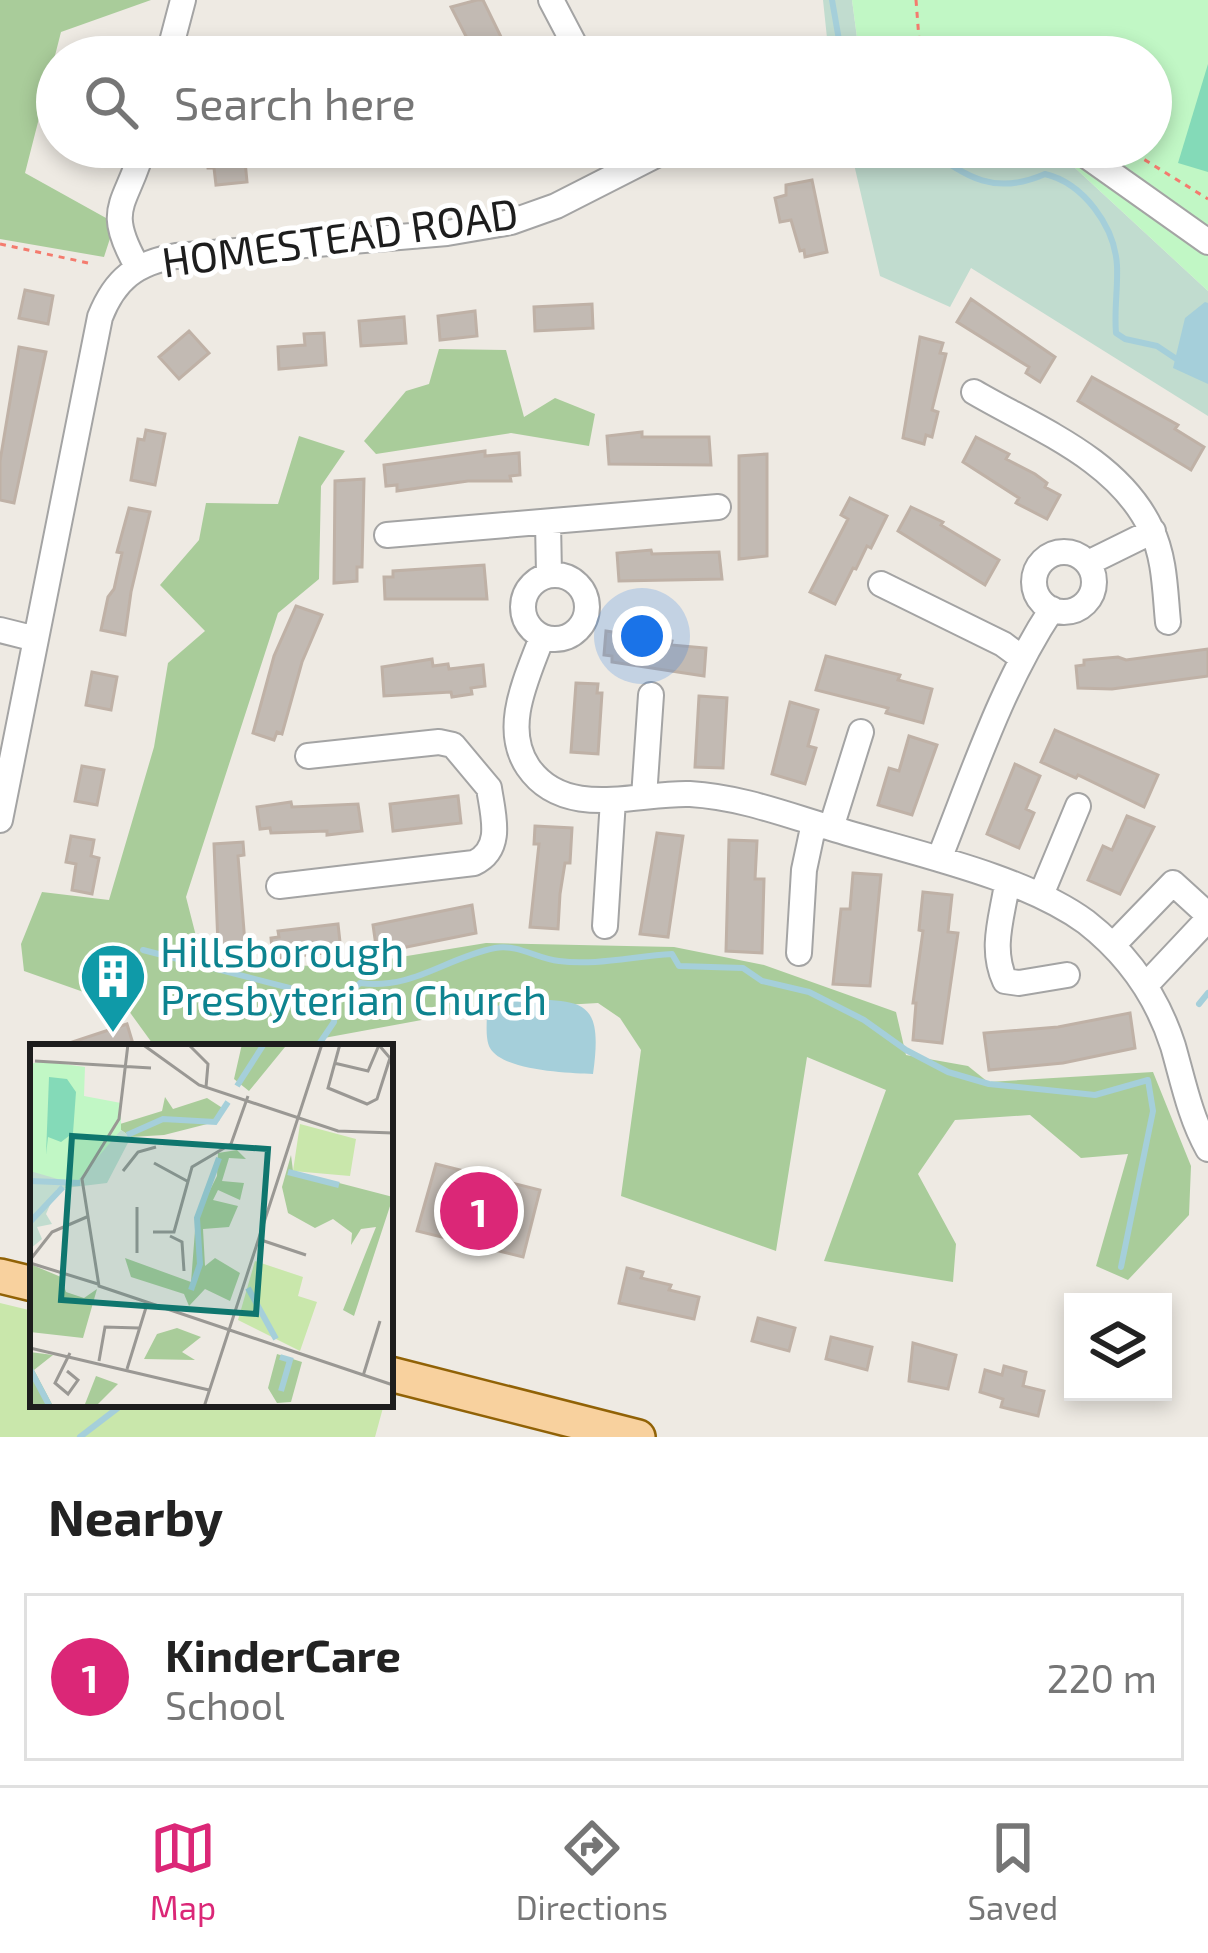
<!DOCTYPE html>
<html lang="en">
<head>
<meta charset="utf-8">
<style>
	:root { --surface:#fff; --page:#f6f6f6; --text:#222; --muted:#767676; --line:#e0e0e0; --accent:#db2777 }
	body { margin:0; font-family:"Exo 2",sans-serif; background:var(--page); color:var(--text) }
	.controls { position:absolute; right:36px; bottom:36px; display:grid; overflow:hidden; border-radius:0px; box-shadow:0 6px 18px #0003 }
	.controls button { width:108px; height:108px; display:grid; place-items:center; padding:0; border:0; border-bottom:3px solid var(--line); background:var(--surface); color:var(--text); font:60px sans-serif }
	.you { position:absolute; left:642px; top:636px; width:42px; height:42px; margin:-30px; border:9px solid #fff; border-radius:50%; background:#1a73e8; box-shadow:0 0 0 18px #1a73e833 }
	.badge { display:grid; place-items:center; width:78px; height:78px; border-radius:50%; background:var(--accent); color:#fff; font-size:39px; font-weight:700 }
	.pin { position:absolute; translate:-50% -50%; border:6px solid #fff; box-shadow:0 3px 12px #0006 }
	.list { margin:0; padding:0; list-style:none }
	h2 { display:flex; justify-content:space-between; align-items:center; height:156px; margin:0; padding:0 48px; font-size:51px }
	h2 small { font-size:39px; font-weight:400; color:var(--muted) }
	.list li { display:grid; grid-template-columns:78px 1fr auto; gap:36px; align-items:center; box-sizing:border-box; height:168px; margin:0 24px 24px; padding:0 24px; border:3px solid var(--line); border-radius:0px }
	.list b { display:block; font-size:45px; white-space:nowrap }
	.list p { margin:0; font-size:39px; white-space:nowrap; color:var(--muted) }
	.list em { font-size:39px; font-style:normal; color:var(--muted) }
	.icon { flex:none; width:66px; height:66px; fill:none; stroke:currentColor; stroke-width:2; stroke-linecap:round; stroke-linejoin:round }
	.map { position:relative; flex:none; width:1208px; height:1437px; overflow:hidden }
	.search { position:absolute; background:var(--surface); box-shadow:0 6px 18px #0003; left:36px; right:36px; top:36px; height:132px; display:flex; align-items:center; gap:30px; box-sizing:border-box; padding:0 42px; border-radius:66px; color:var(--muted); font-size:45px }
	.sheet { height:348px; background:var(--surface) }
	nav { display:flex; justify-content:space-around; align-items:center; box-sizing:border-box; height:168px; border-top:3px solid var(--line); background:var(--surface); font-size:33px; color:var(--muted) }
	nav a { display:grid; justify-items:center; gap:6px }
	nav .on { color:var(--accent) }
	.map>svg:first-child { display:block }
	.grass { fill:#c9e7ab }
	.forest { fill:#a9cc9a }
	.wetland { fill:#c1dccf }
	.park { fill:#c1f7c5 }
	.pitch { fill:#84dab8 }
	.water { fill:#a5cfda }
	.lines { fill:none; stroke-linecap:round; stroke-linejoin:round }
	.stream { stroke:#a5cfda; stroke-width:6 }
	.building { fill:#c2bab3; stroke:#bfb1a6; stroke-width:3 }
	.minor-casing { stroke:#a4a4a4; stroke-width:28 }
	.major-casing { stroke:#916206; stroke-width:38 }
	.path { stroke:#f47b6e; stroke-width:3; stroke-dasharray:6 6; stroke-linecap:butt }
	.minor { stroke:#fff; stroke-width:24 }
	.major { stroke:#f8d19e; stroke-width:33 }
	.labels { text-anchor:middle; stroke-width:10; stroke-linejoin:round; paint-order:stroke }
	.street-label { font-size:42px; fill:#1d1d1d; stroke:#fff }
	.culture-label { font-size:42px; fill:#0d838f; stroke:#fff; text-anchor:start }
	.inset-river { fill:none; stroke:#a5cfda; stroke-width:6 }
	.inset-road { fill:none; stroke:#9a9894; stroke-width:3 }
	.view { fill:#0f766e; fill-opacity:0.15; stroke:#0f766e; stroke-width:6 }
	.inset-edge { fill:none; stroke:#1d1d1d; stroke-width:6 }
</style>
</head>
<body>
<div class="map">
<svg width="1208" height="1437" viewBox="0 0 1208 1437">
	<rect width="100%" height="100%" fill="#eeeae3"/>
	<path class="grass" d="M0,1303L33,1311V1404H384L375,1437H0Z"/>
	<path class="forest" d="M0,0H151L61,32L25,173L115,223L104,257L0,239Z
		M439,349L506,350L524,417L555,398L595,414L589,446L511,433L376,454L364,441L406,391L429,384Z
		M299,436L345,451L321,486L319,579L278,613L186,897L197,940L230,963L340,967L486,943L674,947L764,965L896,1012L906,1055L968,1066L988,1082L1153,1072L1191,1166L1189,1215L1128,1280L1096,1266L1128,1154L1081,1158L1030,1115L955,1120L918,1174L956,1244L953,1282L824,1261L886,1090L807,1057L776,1251L621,1196L641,1050L620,1018L598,1003L476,1010L324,1038L323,1047H155L126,1007L24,971L21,944L42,892L109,900L154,747L168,663L205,631L160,585L199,540L206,503L278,504Z"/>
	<path class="wetland" d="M823,0H852L858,45L870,57H829Z
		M850,147H1020L1074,167L1208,291V416L971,268L950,307L880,276Z"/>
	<path class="park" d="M852,0H1208V291L1074,167L1020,147H1151V57H870L858,45Z"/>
	<path class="pitch" d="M1208,64V172L1178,163Z"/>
	<path class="water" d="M1205,302L1208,303V384L1173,368L1185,318Z
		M515,999C582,1001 604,996 593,1074C569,1073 503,1071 490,1048C485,1039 487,1022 487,1010Z"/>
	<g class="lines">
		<path class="stream" d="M832,0L842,57
			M926,147C967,178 995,196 1045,174C1083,183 1115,226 1117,266C1118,288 1114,310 1116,333L1125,339L1157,346L1178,360
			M143,950L336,1000L347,996L360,983C413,990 445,958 495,948C519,944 537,959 559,961C595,966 635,956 672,954L679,966L743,968L762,981L809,992L864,1020L906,1050L948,1072L989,1084L1095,1095L1148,1080L1153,1111L1121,1267
			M1199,1004L1208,993
			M317,1047L334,1022L336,1000
			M80,1437L123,1404"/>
	</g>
	<path class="building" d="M477,0H483L504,43L485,56L480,47L473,50L451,7Z
		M206,147H225V151L244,150L247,182L216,185L214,168H208Z
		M812,180L827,252L805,257L804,250L800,251L791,220L780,222L775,198L786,195V185Z
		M25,290L53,296L48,324L19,318Z
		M971,299L1055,357L1040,382L1026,373L1029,367L957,322Z
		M592,304L593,328L535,331L534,307Z
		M475,311L477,336L440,340L438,316Z
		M404,317L406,343L361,346L359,321Z
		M189,331L209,353L179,379L159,357Z
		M324,333L326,365L279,369L278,347L305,345L304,334Z
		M920,337L943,343L940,353L946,354L932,410L938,412L932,437L926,435L924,444L903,438Z
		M19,347L46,352L14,503L0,500V461Z
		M1092,377L1178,425L1175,429L1204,447L1191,470L1078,401Z
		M146,430L165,434L155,485L131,480L138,439L144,440Z
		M642,432V437H709L711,465L609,464L607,436Z
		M976,437L1009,454L1006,459L1035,474L1047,483L1045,487L1060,495L1047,519L1016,503L1019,498L963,462Z
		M485,451V456L519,453L520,475L510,476L511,481H468L397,491V485L386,486L384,465Z
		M767,454V556L739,559V456Z
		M364,479L362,567H357V581L334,583L335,481Z
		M850,498L887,516L871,548L867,546L856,569L853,568L835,604L810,592L848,519L841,515Z
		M911,507L943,522L941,525L999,560L985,585L898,531Z
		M129,508L150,512L131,592L125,635L101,630L108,597L114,589L122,553L117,552Z
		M651,550L652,554L719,552L722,579L619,581L617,553Z
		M484,565L487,599H385L384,577H393V571Z
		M296,606L322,615L302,662L282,734L277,732L274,740L253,733L274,656Z
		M606,631L672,641L671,645L706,648L704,676L612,662V656L604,655Z
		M1208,649V676L1112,689L1078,688L1076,666L1084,665V660L1118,657L1126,660Z
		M826,656L900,675L898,680L932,689L923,723L886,713L888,708L816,690Z
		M432,659L433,666L448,664L449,669L483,665L485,686L471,688L472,694L452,697L451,692L384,696L382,667Z
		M92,672L117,677L111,710L86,705Z
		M576,683L598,684L597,693H602L598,754L571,752Z
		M699,696L727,698L723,768L695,767Z
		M790,702L818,710L808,746L816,748L805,784L772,774Z
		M1055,730L1158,775L1144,807L1078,775L1076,778L1041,762Z
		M909,736L937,745L912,815L878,805L889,768L899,771Z
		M1015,764L1040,776L1026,809L1034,813L1019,848L987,834Z
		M82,766L104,770L97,805L75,801Z
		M458,796L461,823L393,831L390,804Z
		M291,802L292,807L358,804L362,831L327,835V831L271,833L270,828L260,829L257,807Z
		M1127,816L1154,827L1120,894L1088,880L1103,846L1112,850Z
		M535,826L572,828L570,863H565L560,894L558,929L530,927L539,844H534Z
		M657,833L683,836L668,937L640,934Z
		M71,836L94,840L91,856L99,858L92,894L72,890L76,864L66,862Z
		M729,840L757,841L755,879H764L762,953L726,951Z
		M243,842L244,855L238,856L245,943L218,945L214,844Z
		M853,873L881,875L870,986L833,984L841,909H850Z
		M923,892L952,895L948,932L958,933L942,1043L913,1040L916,1003H913L923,931L919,930Z
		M472,905L476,933L377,953L373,925Z
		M338,924L341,951L273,959L271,938L279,937L278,931Z
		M1130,1013L1135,1048L1063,1063L989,1070L984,1033L1058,1027Z
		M127,1024L134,1047H66V1044Z
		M436,1164L540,1190L523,1257L417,1231Z
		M627,1268L643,1272L641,1278L671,1285L669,1290L699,1297L694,1319L619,1303Z
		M758,1318L795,1328L789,1351L752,1341Z
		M831,1337L872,1347L867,1370L826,1359Z
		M913,1343L956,1355L948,1389L909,1381Z
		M1004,1366L1026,1372L1023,1386L1044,1391L1038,1416L1001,1407L1003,1399L980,1392L985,1370L1002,1375Z"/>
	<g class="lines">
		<defs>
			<path id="minor" d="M551,0L581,57
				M168,57L183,0
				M1074,147L1208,242
				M137,266C103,206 127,206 143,147
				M974,392C1037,429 1118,459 1151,529C1165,557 1165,592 1168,622
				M548,522L549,575
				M387,535L718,507
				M1034 582a30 30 0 1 1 60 0a30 30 0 1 1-60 0Z
				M1088,563L1153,531
				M523 607a32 32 0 1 1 64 0a32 32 0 1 1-64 0Z
				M881,584L1003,644L1022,658
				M0,630L36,639
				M542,637C528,676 501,727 528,767C565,821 638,792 690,794C740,797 784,814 831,828C908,852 1022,875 1086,922C1127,954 1157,996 1173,1046C1183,1081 1190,1117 1208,1149
				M308,756L439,742L453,745L489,788
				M644,797L651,695
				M0,820L100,317C115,279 136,263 176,256L447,233L511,222L556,206L672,147
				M831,828L861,732
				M939,859C973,774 1001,686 1052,609
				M1007,884C1002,918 990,948 1005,981L1019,983L1067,975
				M279,886L474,863C504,849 493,815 489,788
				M1041,895L1078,806
				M605,926L613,800
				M1114,944L1173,883L1208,915
				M799,953L804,870L814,823
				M1145,986L1208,919"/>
			<path id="major" d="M0,1276L33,1284
				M390,1374L638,1437"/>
		</defs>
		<use href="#minor" class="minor-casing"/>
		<use href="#major" class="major-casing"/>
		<path class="path" d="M916,0L919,39L930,57
			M1124,147L1208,199
			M0,244L93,264"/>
		<use href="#minor" class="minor"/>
		<use href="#major" class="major"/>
	</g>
	<defs>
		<symbol id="building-pin" viewBox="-11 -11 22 30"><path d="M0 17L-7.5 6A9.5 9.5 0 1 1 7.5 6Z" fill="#0f9aa8" stroke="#fff"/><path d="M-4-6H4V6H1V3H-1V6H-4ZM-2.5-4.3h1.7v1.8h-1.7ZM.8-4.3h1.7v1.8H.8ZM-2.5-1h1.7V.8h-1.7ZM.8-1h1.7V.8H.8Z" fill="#fff"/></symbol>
	</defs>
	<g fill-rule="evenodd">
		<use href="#building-pin" x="75" y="938" width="76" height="104"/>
	</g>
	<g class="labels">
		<g class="street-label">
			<text transform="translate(340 238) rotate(-8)" y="15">HOMESTEAD ROAD</text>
		</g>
		<g class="culture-label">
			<text x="160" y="967">Hillsborough<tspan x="160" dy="48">Presbyterian Church</tspan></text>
		</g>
	</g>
	<g transform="translate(30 1044)">
		<rect width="363" height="363" fill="#eeeae3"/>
		<path d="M270,80L326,95L320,132L263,127ZM225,217L273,233L268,252L287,258L270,307L208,276Z" fill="#c9e7ab"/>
		<path d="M212,0L255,3L219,47L204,35ZM135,53L143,65L177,54L194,65L189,77L134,91L101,93L91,86L90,80L132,67ZM207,106L216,115L199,114L192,137L214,139L210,156L188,146L183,156L208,162L199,183L173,185L175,222L185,214L210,229L200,257L175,245L159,262L154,250L101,233L95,214L161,238L166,174L187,132L188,109ZM261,111L263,127L363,153L324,272L313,266L346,183L331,185L321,201L322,189L303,175L285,184L258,169L252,143ZM0,220L31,233L36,248L54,254L67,245L53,294L0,288ZM147,284L171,293L152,308L165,316L114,315L127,290ZM0,308L23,311L4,326L23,362L55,360L66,332L88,340L65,363H0ZM247,310L272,318L261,358L247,359L238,344Z" fill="#a9cc9a"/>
		<path d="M91,86L101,93L77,139L27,145L16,170L22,180L7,183L12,195L0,205V127L25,130L64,112Z" fill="#c1dccf"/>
		<path d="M13,17L55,23L54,52L91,59V86L45,140L0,127V20Z" fill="#c1f7c5"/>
		<path d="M19,33L37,35L46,48L43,89L31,98L18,93L16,111Z" fill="#84dab8"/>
		<path class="inset-river" d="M207,42L234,0M97,91L133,75L185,78L198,58M258,128L309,141M0,137L50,139M0,178L33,143M218,244L246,295M161,246L170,220L167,174L189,114M250,313L260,316L251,347M0,325L19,361"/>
		<path class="inset-road" d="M98,0L89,75L52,135L69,242L363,341M112,0L169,41L308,87L363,89M158,0L178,20L176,43M310,0L298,44L337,60L347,55L360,14L348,0M5,17L121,24M304,19L338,27L349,1M124,119L157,137M93,127L108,108L126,103M107,163V209M123,188H144L162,123L201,100L218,52M140,192L152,198L154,227M228,195L276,211M0,216L22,188L59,172M0,219L68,240M0,304L179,346M69,317L75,283L109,284M97,325L118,257M37,327L48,336L38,350L25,339L40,309M333,332L350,277M174,363L292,0"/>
		<path class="view" d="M42,92L238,105L226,270L31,256Z"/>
		<rect width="363" height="363" class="inset-edge"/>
	</g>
</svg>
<div class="controls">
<button><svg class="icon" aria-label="layers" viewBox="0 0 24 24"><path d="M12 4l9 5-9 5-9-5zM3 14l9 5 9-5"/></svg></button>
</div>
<div class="you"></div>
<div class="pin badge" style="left:479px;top:1211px">1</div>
<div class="search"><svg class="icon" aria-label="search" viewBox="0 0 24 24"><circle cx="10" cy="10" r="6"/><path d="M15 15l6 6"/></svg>Search here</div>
</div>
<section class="sheet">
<h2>Nearby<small></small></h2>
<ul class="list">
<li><span class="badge">1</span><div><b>KinderCare</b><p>School</p></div><em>220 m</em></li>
</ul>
</section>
<nav>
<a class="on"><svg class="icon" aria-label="map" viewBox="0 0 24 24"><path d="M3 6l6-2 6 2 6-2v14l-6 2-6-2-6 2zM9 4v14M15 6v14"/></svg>Map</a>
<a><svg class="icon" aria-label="directions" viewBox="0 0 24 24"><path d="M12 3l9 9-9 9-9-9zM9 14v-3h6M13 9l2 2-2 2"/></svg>Directions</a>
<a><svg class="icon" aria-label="saved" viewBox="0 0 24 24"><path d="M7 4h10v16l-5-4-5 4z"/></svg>Saved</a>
</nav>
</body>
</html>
